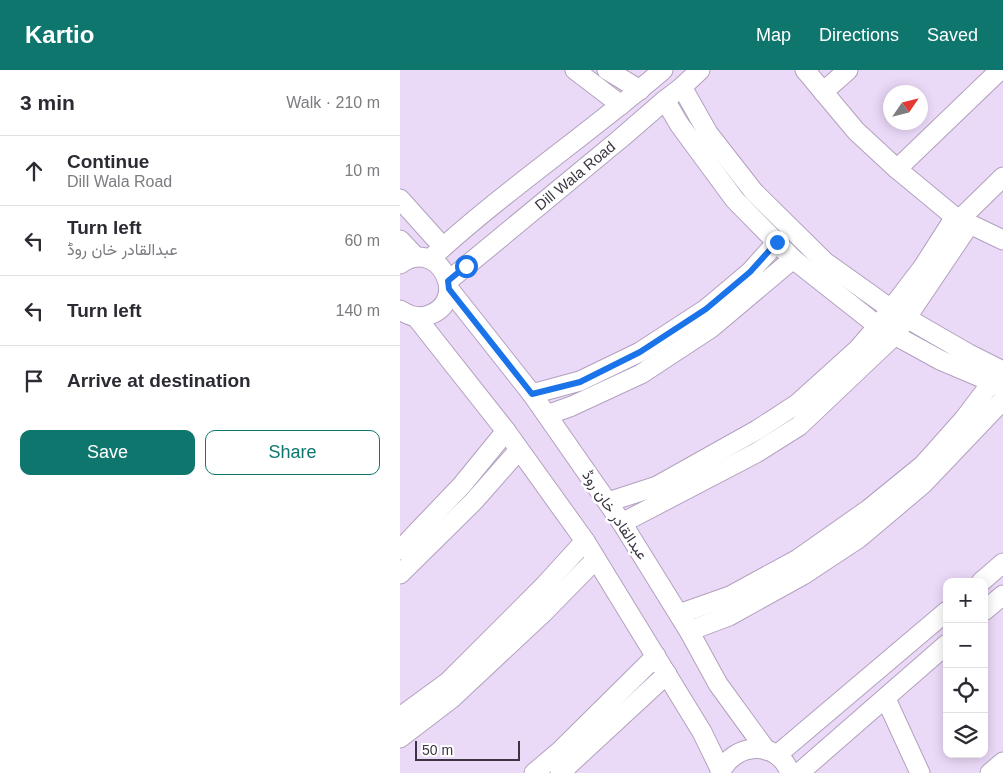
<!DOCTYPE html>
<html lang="en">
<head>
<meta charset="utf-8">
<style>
	:root { --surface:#fff; --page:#f7f7f7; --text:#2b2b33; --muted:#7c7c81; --line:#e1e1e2; --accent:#0f766e }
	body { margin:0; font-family:Arial,Vazirmatn,sans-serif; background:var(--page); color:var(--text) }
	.controls { position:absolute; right:15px; bottom:15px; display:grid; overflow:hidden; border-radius:10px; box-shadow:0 2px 12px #0003 }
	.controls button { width:45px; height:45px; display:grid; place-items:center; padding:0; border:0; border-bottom:1px solid var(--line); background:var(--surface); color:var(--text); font:25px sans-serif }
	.compass { position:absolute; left:483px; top:15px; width:45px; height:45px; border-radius:50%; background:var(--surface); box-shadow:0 2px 12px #0003; rotate:55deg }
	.scale { position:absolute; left:15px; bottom:12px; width:105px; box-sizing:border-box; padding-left:5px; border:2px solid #3c3541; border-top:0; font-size:14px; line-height:18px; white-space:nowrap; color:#3c3541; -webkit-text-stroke:4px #fff; paint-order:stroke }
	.stop { position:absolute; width:15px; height:15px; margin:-11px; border:4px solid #1a73e8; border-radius:50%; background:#fff }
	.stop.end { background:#1a73e8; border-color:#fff; box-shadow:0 1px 5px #0008 }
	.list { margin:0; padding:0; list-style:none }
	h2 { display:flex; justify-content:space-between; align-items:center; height:65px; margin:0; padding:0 20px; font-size:21px }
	h2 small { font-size:16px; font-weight:400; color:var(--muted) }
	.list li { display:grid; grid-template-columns:32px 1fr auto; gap:15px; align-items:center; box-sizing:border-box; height:70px; padding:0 20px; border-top:1px solid var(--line) }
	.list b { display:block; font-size:19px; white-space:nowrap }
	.list p { margin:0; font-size:16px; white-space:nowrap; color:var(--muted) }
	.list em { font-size:16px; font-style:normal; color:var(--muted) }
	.actions { display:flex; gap:10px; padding:15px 20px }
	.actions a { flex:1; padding:11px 0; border:1px solid var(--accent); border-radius:10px; text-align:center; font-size:18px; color:var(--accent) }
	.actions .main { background:var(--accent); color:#fff }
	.icon { flex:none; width:28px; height:28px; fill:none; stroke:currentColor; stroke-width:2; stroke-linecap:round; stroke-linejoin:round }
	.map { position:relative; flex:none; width:603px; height:703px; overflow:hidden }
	header { display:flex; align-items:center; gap:30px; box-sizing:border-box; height:70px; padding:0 25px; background:var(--accent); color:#fff }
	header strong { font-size:24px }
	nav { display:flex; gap:28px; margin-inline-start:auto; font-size:18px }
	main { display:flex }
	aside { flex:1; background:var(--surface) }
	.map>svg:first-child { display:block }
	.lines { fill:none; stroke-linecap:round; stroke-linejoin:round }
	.minor-casing { stroke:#b2a1be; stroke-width:21 }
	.minor { stroke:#fff; stroke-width:19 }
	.route { stroke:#1a73e8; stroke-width:6 }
	.labels { text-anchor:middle; stroke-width:5; stroke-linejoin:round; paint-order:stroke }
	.street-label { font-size:15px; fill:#3c3541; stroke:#fff }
</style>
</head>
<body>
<header>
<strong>Kartio</strong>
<nav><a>Map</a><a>Directions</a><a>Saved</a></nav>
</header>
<main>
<aside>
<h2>3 min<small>Walk · 210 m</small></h2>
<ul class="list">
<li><svg class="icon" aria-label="ahead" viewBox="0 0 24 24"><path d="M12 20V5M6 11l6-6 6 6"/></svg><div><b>Continue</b><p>Dill Wala Road</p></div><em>10 m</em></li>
<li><svg class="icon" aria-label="left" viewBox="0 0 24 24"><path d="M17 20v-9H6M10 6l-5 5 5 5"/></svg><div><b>Turn left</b><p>عبدالقادر خان روڈ</p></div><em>60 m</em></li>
<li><svg class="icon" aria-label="left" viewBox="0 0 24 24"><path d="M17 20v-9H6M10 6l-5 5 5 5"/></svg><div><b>Turn left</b></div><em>140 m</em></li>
<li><svg class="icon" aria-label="arrive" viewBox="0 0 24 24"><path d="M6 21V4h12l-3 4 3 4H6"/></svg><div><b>Arrive at destination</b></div></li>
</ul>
<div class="actions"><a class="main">Save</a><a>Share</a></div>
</aside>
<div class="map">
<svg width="603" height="703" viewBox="0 0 603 703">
	<rect width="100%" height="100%" fill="#ebd9f8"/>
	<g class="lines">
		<defs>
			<g id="minor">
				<path d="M175,0L221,35"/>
				<path d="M207,0L240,20"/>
				<path d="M405,0L456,61L497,99L555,147L603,170"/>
				<path d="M282,17L308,63L354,122L425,192L491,239L569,284L603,301"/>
				<path d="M423,22L448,0"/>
				<path d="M265,30L279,54L335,130L393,189L478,256L540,290L592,312L603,319"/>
				<path d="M497,99L600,0"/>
				<path d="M0,129L43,177"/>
				<path d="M560,149L603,107"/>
				<path d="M0,170L16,187"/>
				<path d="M30,189C104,121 187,65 263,0"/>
				<path d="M0,194C38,166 71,230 29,245C19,249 9,246 0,240"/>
				<path id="s1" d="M48,211L220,69L265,30L282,17L300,0"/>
				<path d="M49,219L132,324L222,453L289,561L318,614L366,680"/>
				<path d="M16,247L106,361L185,471L302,662L321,701"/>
				<path d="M132,324L180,311L240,282L306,239L350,202L377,172"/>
				<path d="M147,345L172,336L241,304L311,258L393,189"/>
				<path d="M208,432L257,416L357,360L397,334L458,279L478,256L523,197L555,147"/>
				<path d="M222,453L356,383L399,356L495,265L569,155"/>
				<path d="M0,480L62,415L106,361"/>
				<path d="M0,504L74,431L119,380"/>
				<path d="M581,512L603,493"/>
				<path d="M584,541L603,525"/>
				<path d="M279,544L330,526L398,489L469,439L523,395L564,349L592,312"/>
				<path d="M289,561L329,546L403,505L459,468L523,414L603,330"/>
				<path d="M486,629L520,703"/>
				<path d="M0,647L48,612L145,515L185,471"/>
				<path d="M0,668L51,629L144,542L196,489"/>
				<path d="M377,685L547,541"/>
				<path d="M134,703L160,681L256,586"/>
				<path d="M160,703L267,604"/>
				<path d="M320,703C334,672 378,669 390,703"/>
				<path d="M399,703L547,574"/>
				<path d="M590,703L603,692"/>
			</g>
		</defs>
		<use href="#minor" class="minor-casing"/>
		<use href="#minor" class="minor"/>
	</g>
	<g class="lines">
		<path class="route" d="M66,196L48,211L49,219L132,324L180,312L240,282L306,239L350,202L377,172"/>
	</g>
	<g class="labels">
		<g class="street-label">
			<text dy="5" stroke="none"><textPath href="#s1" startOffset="165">Dill Wala Road</textPath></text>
			<text transform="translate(215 445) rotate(56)" y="5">عبدالقادر خان روڈ</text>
		</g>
	</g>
</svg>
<div class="controls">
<button>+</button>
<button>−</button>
<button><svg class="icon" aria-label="locate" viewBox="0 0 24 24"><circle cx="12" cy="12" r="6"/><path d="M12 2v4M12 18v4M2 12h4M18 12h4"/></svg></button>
<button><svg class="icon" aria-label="layers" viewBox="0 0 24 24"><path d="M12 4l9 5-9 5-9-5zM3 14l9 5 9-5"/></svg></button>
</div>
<svg class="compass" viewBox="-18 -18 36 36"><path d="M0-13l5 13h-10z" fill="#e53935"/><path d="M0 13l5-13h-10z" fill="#7c7c81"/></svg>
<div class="scale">50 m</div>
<div class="stop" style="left:66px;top:196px"></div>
<div class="stop end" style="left:377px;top:172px"></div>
</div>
</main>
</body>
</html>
